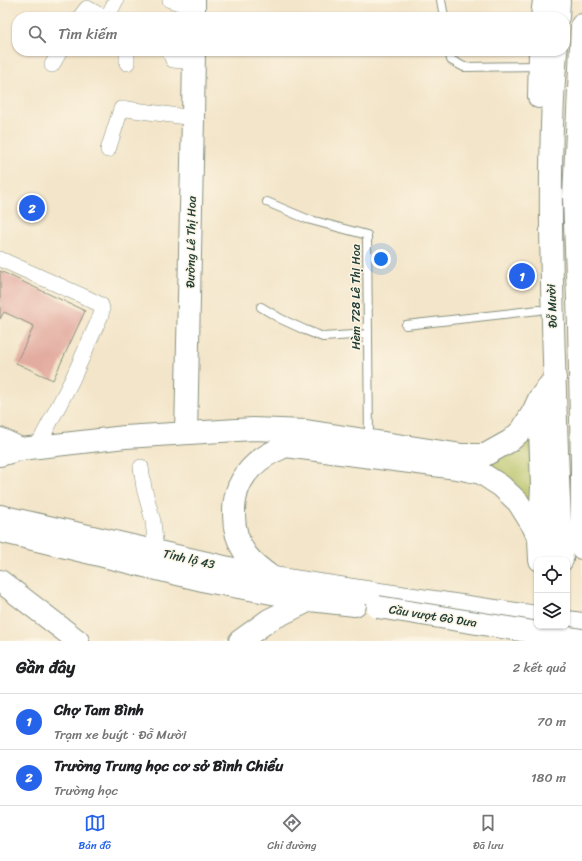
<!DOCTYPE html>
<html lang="vi">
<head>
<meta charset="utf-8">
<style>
	:root { --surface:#fff; --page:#f6f6f6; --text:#202124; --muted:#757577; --line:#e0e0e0; --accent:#2563eb }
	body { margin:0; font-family:Sriracha,sans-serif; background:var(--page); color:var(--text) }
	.controls { position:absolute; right:12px; bottom:12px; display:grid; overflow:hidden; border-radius:8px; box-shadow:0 1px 3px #0004 }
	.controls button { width:36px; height:36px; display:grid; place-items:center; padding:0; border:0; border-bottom:1px solid var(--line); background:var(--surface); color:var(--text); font:20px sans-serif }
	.you { position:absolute; left:381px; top:259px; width:14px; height:14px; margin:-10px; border:3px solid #fff; border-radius:50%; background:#1a73e8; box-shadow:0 0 0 6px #1a73e833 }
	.badge { display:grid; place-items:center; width:26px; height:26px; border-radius:50%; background:var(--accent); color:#fff; font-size:13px; font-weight:700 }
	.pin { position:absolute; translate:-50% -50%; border:2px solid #fff; box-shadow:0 1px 4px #0006 }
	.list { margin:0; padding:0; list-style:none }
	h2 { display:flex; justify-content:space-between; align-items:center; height:52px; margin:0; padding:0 16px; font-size:17px }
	h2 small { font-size:13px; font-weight:400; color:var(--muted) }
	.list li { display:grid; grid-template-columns:26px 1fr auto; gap:12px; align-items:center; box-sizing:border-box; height:56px; padding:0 16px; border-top:1px solid var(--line) }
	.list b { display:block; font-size:15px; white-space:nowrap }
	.list p { margin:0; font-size:13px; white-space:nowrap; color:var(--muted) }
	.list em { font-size:13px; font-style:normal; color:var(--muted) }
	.icon { flex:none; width:22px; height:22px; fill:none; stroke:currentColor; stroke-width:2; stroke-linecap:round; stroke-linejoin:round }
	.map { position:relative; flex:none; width:582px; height:641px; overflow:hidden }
	.search { position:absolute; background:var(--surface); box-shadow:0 1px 3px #0004; left:12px; right:12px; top:12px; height:44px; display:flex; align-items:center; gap:10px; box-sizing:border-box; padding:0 14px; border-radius:16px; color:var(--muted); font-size:15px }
	.sheet { height:164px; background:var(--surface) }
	nav { display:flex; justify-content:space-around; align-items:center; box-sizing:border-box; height:56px; border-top:1px solid var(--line); background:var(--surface); font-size:11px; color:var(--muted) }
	nav a { display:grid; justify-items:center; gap:2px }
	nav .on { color:var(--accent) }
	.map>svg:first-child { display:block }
	.green { fill:#b4c061; stroke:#6a7e4a }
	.building { fill:#e3aca0 }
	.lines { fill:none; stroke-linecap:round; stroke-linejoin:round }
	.lane-casing { stroke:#89917e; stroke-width:10 }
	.street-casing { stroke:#89917e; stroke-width:16 }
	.secondary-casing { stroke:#89917e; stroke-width:24 }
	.primary-casing { stroke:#89917e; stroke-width:24 }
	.highway-casing { stroke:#89917e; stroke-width:24 }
	.lane { stroke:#fff; stroke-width:8 }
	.street { stroke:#fff; stroke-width:15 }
	.secondary { stroke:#fff; stroke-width:22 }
	.primary { stroke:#fff; stroke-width:22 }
	.highway { stroke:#fff; stroke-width:22 }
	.primary-bridge-casing { stroke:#89917e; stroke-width:24; stroke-linecap:butt }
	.primary-bridge { stroke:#fff; stroke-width:22 }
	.labels { text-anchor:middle; stroke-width:3; stroke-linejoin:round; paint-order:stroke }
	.street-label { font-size:12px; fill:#1f3d34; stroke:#fcf5e5 }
</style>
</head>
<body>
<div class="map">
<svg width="582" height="641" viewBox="0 0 582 641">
	<rect width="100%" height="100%" fill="#fcf5e5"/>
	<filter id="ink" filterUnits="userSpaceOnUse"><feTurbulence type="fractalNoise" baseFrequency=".025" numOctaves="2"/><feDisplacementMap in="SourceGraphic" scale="8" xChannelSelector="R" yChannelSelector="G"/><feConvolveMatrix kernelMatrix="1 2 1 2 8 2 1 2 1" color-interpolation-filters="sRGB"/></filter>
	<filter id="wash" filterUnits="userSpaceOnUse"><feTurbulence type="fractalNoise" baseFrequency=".012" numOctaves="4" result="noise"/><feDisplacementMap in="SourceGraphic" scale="16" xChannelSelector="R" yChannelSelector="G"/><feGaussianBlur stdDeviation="0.9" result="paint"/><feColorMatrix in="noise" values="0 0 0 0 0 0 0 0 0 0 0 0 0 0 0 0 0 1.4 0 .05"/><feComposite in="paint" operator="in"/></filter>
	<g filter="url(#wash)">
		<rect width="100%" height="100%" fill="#f3e5c9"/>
		<path class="green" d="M531,432L535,511L488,465Z"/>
		<g id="blocks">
			<path class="building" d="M0,271L85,311L53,380L16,363L34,326L4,312L0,319Z"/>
		</g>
	</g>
	<g filter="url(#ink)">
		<use href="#blocks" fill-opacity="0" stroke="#89917e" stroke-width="1"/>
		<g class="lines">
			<defs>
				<path id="lane" d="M441,0L444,17
					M449,51L451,60L464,67L538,66
					M267,202L307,219L367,235L369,440
					M261,307L281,319L305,330L323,337L368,334
					M406,325L539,310"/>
				<path id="street" d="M170,0L194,8
					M80,17L87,8L103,17
					M106,17L109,14L116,0
					M169,51L173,60L194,62
					M127,63V51
					M52,65L60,51
					M108,150L120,112L121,109H127L193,118
					M0,259L85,297L101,305L102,309L101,315L72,380L37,447
					M141,467L144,488L153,521L156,552"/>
				<path id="secondary" d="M194,17V0
					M186,433L193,118L194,51"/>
				<path id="primary" d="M0,439L21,449
					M0,516L273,578L379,594L537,617
					M0,531L211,582L310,600L355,605
					M567,622L582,624"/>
				<path id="highway" d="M542,17L544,0
					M558,17L559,0
					M582,25L574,197L579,326L582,464V548
					M556,51C548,154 551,257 554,360C556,427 558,493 562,560
					M539,97L540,51
					M539,399L542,487L539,539L540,560
					M0,455L21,449L125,437L253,429L306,431L462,455H485L510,441L522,430L533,412L539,399L555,378
					M273,578C263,571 252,563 245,553C238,542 234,528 234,515C234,510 234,505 235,500C238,480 252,464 269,454C274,451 280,449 286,446L457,468L481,473L501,486L518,502L533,526L539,539
					M0,581L78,641
					M240,641L269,620L310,600"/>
			</defs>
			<use href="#lane" class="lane-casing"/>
			<use href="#street" class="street-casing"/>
			<use href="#secondary" class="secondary-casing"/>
			<use href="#primary" class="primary-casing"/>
			<use href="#highway" class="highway-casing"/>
			<use href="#lane" class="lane"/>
			<use href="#street" class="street"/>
			<use href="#secondary" class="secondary"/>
			<use href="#primary" class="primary"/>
			<use href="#highway" class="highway"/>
			<defs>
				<path id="primary-bridge" d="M378,607L582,640"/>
			</defs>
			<use href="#primary-bridge" class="primary-bridge-casing"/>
			<use href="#primary-bridge" class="primary-bridge"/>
		</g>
	</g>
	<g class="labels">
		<g class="street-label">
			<text transform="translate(191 242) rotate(-89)" y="4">Đường Lê Thị Hoa</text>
			<text transform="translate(356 297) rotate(-90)" y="4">Hèm 728 Lê Thị Hoa</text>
			<text transform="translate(552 306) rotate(-92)" y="4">Đỗ Mười</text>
			<text transform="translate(189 559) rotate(13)" y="4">Tỉnh lộ 43</text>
			<text transform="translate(433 616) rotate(9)" y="4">Cầu vượt Gò Dưa</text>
		</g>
	</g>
</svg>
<div class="controls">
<button><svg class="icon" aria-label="locate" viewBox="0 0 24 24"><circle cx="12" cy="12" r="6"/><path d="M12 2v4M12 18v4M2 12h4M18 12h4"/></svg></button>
<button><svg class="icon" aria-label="layers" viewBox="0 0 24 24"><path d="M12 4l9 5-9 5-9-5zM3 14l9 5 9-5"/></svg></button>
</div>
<div class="you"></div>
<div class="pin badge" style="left:522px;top:276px">1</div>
<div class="pin badge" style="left:32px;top:208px">2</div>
<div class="search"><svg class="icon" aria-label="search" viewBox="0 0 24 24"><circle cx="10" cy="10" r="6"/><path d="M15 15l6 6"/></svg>Tìm kiếm</div>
</div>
<section class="sheet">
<h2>Gần đây<small>2 kết quả</small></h2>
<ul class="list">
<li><span class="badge">1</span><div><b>Chợ Tam Bình</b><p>Trạm xe buýt · Đỗ Mười</p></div><em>70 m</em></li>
<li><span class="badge">2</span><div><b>Trường Trung học cơ sở Bình Chiểu</b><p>Trường học</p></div><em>180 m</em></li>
</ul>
</section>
<nav>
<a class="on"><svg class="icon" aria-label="map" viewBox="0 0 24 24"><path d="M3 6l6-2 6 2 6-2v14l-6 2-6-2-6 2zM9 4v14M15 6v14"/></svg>Bản đồ</a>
<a><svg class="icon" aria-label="directions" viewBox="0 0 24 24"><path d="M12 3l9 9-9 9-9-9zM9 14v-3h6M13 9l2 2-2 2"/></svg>Chỉ đường</a>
<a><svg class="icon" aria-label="saved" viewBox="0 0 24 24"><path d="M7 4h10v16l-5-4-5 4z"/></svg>Đã lưu</a>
</nav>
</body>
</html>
